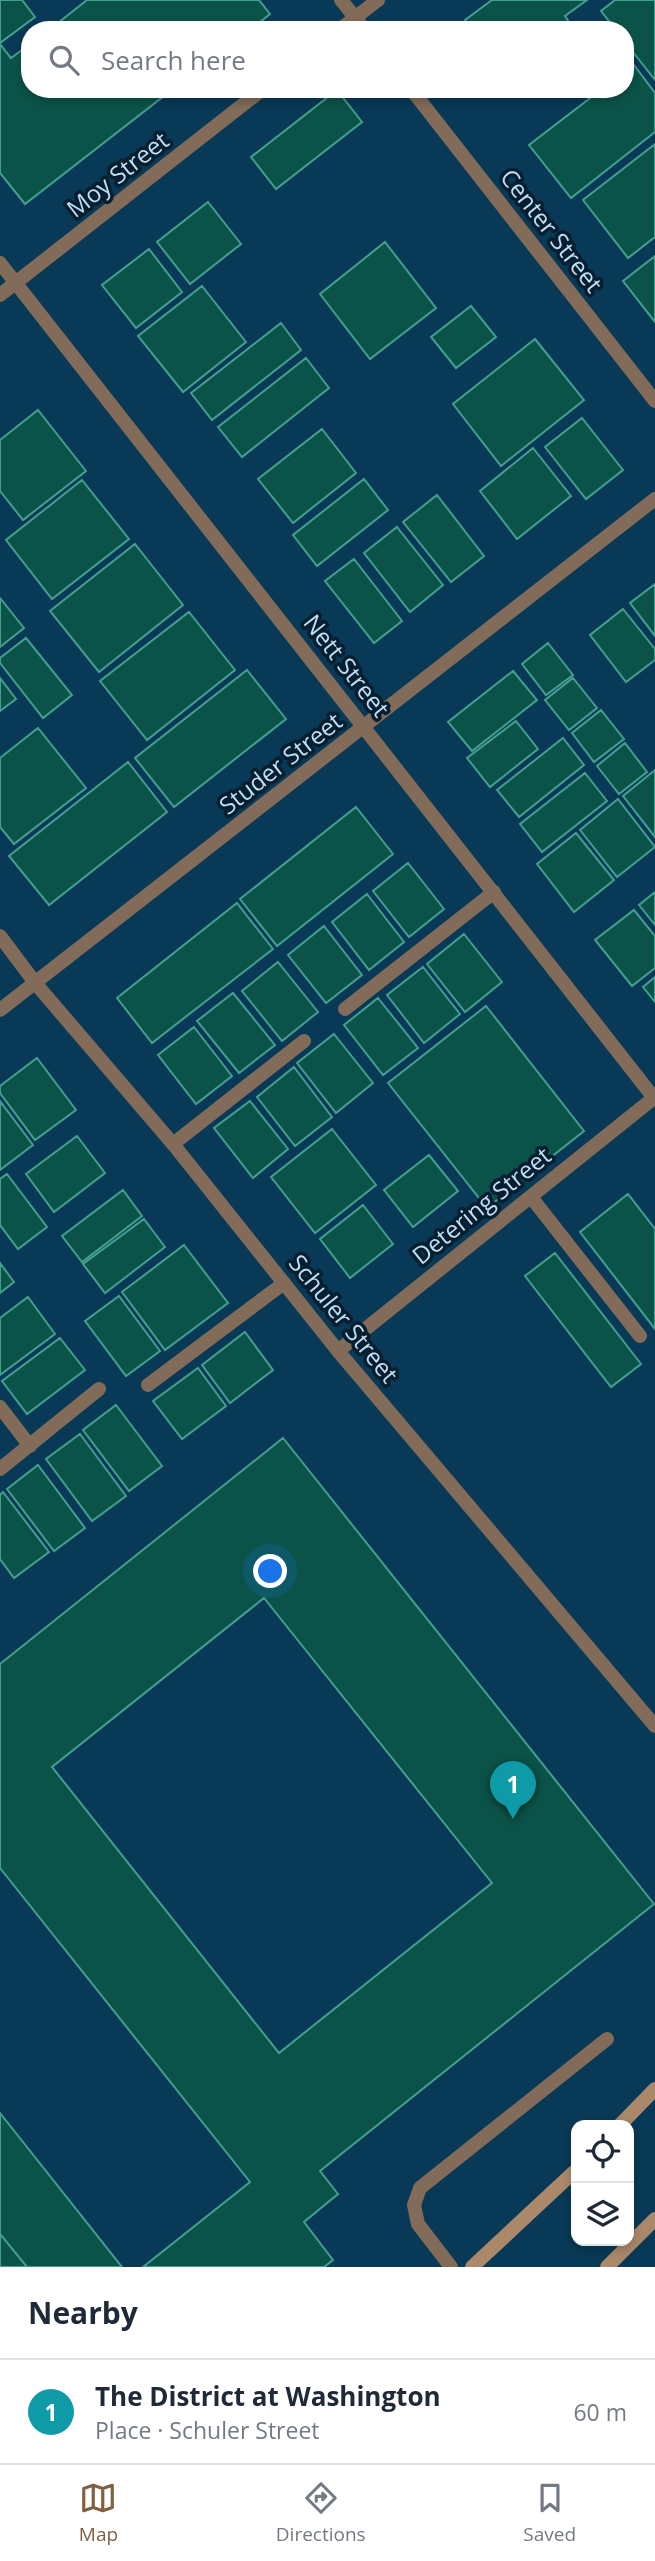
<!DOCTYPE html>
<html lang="en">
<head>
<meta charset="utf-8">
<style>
	:root { --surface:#fff; --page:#f6f6f7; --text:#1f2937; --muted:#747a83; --line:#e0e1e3; --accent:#815f40 }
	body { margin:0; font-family:"Open Sans",sans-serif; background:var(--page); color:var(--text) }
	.controls { position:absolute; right:21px; bottom:21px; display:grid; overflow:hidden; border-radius:14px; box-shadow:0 4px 10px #0003 }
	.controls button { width:63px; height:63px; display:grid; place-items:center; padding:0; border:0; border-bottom:2px solid var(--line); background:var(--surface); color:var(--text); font:35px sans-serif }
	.you { position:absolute; left:271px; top:1572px; width:24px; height:24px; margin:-18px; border:5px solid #fff; border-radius:50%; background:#1a73e8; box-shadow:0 0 0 10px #1a73e833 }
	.badge { display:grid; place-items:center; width:46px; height:46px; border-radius:50%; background:var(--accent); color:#fff; font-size:23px; font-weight:700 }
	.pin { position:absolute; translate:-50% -58px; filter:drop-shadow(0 2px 4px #0008) }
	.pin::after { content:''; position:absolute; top:37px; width:24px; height:21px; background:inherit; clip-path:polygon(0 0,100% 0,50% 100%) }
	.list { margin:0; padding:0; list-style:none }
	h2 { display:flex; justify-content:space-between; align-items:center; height:91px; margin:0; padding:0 28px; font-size:30px }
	h2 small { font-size:23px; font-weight:400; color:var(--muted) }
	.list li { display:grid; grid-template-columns:46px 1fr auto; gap:21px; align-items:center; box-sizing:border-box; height:105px; padding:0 28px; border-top:2px solid var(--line) }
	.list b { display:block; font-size:26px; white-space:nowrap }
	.list p { margin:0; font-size:23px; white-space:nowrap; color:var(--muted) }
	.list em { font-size:23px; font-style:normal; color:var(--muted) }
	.icon { flex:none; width:38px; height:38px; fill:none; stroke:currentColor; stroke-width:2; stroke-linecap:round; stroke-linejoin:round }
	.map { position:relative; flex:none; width:655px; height:2267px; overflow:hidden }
	.search { position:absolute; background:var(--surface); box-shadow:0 4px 10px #0003; left:21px; right:21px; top:21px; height:77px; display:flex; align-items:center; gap:18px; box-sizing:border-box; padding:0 24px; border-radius:28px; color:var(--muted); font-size:26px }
	.sheet { height:196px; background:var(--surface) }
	nav { display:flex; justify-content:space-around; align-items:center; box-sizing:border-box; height:98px; border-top:2px solid var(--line); background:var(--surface); font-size:19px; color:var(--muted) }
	nav a { display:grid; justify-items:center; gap:4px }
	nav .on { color:var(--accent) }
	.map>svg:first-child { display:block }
	.building { fill:#0b5349; stroke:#449f90; stroke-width:2; fill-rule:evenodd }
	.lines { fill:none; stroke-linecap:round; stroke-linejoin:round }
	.lane { stroke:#826b58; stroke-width:14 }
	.street { stroke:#826b58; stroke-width:14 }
	.secondary { stroke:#ac886a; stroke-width:14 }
	.labels { text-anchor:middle; stroke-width:7; stroke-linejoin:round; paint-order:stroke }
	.street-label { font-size:24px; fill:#c0def4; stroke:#061f30 }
</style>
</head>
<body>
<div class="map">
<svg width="655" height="2267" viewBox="0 0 655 2267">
	<rect width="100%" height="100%" fill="#083956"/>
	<path class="building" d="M0,0H22L35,17L0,43Z
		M87,0H259L270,14L250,30H49Z
		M492,0H587L565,16L574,30H472L465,20Z
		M615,0H655V80L625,42V30H616L601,11Z
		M0,44L11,58L30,44V89H173L25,204L0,173Z
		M634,65L655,93V132L571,198L529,145L602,89H625V71Z
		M337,90L362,122L276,189L251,157Z
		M655,144V237L628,258L583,200Z
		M208,202L241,244L190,284L157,242Z
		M385,242L436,308L370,359L320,294Z
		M149,249L182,292L136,328L102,285Z
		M655,256V322L623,281Z
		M202,286L246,342L183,392L138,336Z
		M471,306L496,337L456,368L431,337Z
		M281,323L301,350L212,420L191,393Z
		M535,339L584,400L501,466L453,404Z
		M306,358L329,388L242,457L218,427Z
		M38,410L86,471L23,520L0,491V440Z
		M582,418L623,470L586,499L545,447Z
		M322,429L356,473L293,523L258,479Z
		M533,448L571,496L517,539L480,491Z
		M364,479L388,510L317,566L293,535Z
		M82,480L129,539L52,599L6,540Z
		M437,495L484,556L451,582L403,522Z
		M397,527L443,585L410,612L364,553Z
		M135,544L183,605L99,672L50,611Z
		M354,559L402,621L374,643L325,581Z
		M655,584V636L630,603Z
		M0,598L24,628L0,647Z
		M623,609L655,649V660L626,682L590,635Z
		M189,612L235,670L147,740L100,681Z
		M26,638L72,695L43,718L0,663V658Z
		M548,643L573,675L546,695L522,664Z
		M247,670L286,719L174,807L135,758Z
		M513,671L537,700L472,751L448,722Z
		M0,678L16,699L0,711Z
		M573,678L597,708L569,730L545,700Z
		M601,710L624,739L594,762L572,733Z
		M516,721L538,749L490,787L467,758Z
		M38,728L86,788L14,844L0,827V758Z
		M563,738L584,765L519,817L497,790Z
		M625,743L647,772L619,794L597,766Z
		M128,762L167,812L49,905L9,856Z
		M655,770V837L623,796Z
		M585,773L607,801L542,852L520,824Z
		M618,799L655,847L617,877L580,830Z
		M356,807L393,854L277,946L240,899Z
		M576,833L614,880L574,912L537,864Z
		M408,863L444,909L409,937L373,891Z
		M655,892V925L639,905Z
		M367,894L404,942L369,970L332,922Z
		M237,903L273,949L152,1043L117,998Z
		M634,910L655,936V968L632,986L595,940Z
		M324,926L362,975L326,1003L288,955Z
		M464,934L502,982L465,1012L427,964Z
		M278,962L318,1012L282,1041L242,991Z
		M423,967L460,1014L424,1043L387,995Z
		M655,977V1002L643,987Z
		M233,993L275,1045L239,1073L197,1021Z
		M378,998L418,1048L383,1075L344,1025Z
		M486,1006L584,1131L487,1208L388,1083Z
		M194,1027L232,1076L196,1104L158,1055Z
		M334,1034L373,1083L336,1113L297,1063Z
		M37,1058L76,1110L35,1140L0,1093V1086Z
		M294,1067L332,1117L295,1146L257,1097Z
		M0,1101L33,1145L0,1170Z
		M250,1101L288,1149L253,1178L214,1128Z
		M332,1129L376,1185L315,1233L271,1177Z
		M77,1136L105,1173L54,1212L26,1174Z
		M429,1155L458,1191L413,1227L384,1190Z
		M7,1174L47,1227L18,1249L0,1225V1179Z
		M123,1190L142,1216L82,1262L62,1236Z
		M628,1194L655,1229V1329L580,1232Z
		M363,1205L393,1244L350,1278L320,1239Z
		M144,1219L165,1247L105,1293L83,1264Z
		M184,1245L228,1303L165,1350L122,1292Z
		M555,1253L641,1364L611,1387L525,1276Z
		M0,1263L14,1282L0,1293Z
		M119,1296L160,1351L126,1376L85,1321Z
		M28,1297L55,1334L0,1375V1318Z
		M245,1332L273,1370L230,1403L202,1365Z
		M60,1338L85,1370L27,1414L2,1381Z
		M198,1368L226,1406L182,1439L153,1401Z
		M116,1405L162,1466L129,1491L83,1430Z
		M80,1434L126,1496L92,1521L46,1459Z
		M283,1438L654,1904L320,2171L338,2194L304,2222L333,2260L324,2267H143L250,2182L0,1868V1664ZM264,1598L492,1883L279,2053L52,1767Z
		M38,1465L85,1528L54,1551L7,1489Z
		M3,1492L49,1552L14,1578L0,1559V1495Z
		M0,2113L122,2267H27L0,2234Z
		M0,2234L27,2267H0Z"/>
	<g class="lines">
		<path class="lane" d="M345,1009L494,892
			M173,1144L304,1041
			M531,1197L640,1336
			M148,1385L284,1283
			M0,1407L30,1446
			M0,1469L99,1389
			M451,2267L418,2224L414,2205L420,2188L607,2039"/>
		<path class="street" d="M341,0L365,30
			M339,30L378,0
			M411,89L655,401
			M0,263L654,1098
			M0,295L263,89
			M0,936L36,984L173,1144L338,1351L655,1726
			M0,1010L655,499
			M338,1351L655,1097"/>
		<path class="secondary" d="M620,2125L655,2089
			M472,2267L576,2170
			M607,2267L655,2219"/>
	</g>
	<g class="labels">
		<g class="street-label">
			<text transform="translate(118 175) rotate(-38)" y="8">Moy Street</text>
			<text transform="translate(551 231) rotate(52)" y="8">Center Street</text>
			<text transform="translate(346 666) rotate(52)" y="8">Nett Street</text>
			<text transform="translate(281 764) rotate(-38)" y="8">Studer Street</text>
			<text transform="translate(482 1206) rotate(-39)" y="8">Detering Street</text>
			<text transform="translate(343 1319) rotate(51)" y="8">Schuler Street</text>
		</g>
	</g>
</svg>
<div class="controls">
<button><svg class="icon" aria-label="locate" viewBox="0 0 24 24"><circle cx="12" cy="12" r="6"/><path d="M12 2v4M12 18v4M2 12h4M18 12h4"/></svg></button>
<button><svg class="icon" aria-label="layers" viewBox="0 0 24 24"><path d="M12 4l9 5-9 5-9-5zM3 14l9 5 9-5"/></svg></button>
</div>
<div class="you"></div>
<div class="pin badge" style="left:513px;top:1819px;background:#0f9aa8">1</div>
<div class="search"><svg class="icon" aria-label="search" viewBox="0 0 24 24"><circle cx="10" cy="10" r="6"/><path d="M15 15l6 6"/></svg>Search here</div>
</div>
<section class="sheet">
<h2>Nearby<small></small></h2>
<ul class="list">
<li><span class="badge" style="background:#0f9aa8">1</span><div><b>The District at Washington</b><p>Place · Schuler Street</p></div><em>60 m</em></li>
</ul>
</section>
<nav>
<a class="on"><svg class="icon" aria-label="map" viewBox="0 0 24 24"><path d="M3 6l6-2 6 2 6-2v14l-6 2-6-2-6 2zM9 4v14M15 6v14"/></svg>Map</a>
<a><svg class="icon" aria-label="directions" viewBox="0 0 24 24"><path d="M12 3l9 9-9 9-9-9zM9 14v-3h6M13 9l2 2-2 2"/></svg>Directions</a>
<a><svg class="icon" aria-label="saved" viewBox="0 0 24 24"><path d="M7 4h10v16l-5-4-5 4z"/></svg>Saved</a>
</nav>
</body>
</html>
